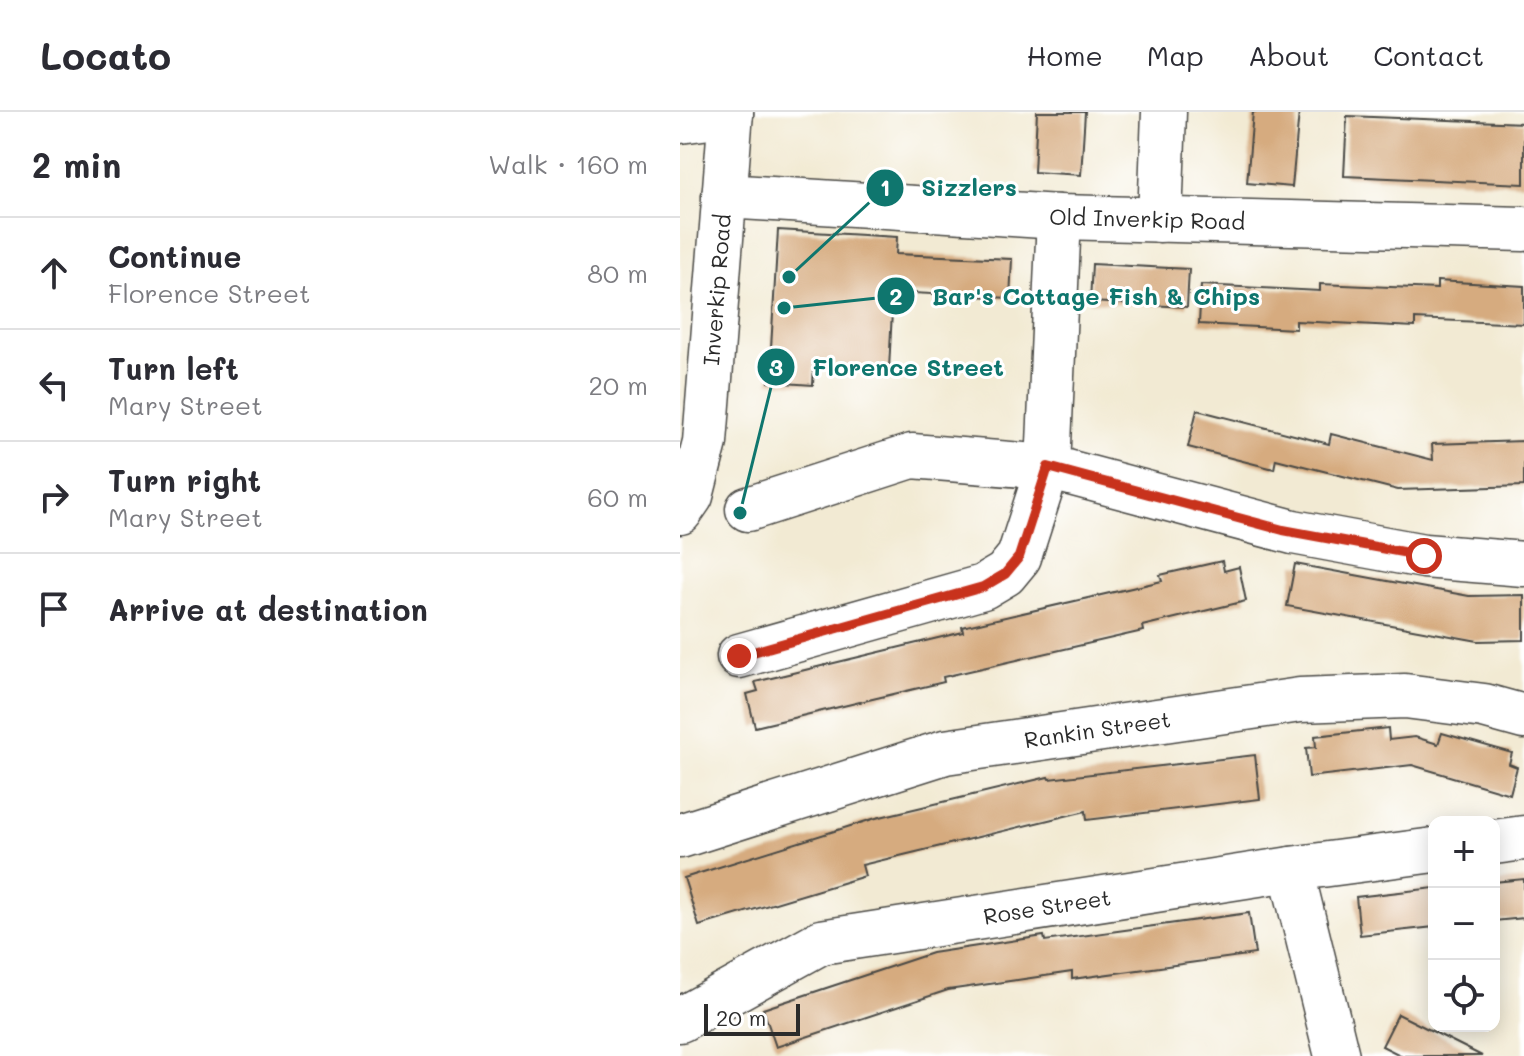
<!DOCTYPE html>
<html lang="en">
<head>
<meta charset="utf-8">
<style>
	:root { --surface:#fff; --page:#f2f2f3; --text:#2b2b33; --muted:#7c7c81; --line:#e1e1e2 }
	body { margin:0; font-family:Mali,sans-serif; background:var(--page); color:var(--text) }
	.controls { position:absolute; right:24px; bottom:24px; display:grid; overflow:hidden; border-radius:16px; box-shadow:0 4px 20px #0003 }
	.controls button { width:72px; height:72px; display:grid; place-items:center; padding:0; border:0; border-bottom:2px solid var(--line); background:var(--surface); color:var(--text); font:40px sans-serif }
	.scale { position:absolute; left:24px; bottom:20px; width:96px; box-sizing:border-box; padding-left:8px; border:4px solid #2b2b2b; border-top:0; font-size:22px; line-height:28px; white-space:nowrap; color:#2b2b2b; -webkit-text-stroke:6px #fff; paint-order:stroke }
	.stop { position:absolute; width:24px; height:24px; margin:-18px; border:6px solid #c8321e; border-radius:50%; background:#fff }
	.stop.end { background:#c8321e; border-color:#fff; box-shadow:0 2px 8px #0008 }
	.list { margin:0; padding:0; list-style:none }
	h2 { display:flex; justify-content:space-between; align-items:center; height:104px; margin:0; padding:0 32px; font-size:34px }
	h2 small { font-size:26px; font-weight:400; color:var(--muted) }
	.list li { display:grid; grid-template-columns:52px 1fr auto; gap:24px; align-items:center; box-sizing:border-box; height:112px; padding:0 32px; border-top:2px solid var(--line) }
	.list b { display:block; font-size:30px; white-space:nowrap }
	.list p { margin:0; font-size:26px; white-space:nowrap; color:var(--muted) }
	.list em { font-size:26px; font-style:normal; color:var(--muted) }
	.icon { flex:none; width:44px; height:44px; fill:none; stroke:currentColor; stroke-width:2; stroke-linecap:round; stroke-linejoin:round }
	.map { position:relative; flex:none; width:844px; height:944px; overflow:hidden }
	header { display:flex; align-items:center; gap:48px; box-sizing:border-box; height:112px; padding:0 40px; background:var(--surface); border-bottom:2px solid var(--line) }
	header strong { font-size:38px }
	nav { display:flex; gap:44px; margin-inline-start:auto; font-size:28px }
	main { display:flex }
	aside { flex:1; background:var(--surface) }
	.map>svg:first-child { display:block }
	.building { fill:#d6ab7f }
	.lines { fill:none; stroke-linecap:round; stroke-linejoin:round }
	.minor-casing { stroke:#494844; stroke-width:47 }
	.highway-casing { stroke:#494844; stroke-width:47 }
	.minor { stroke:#fff; stroke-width:44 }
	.highway { stroke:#fff; stroke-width:44 }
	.route { stroke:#c8321e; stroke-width:10 }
	.labels { text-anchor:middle; stroke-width:6; stroke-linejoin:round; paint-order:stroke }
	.street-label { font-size:22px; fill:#2b2b2b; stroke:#fff }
	.leader { fill:none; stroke:#0f766e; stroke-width:3 }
	.callout-dot { fill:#0f766e; stroke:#fff; stroke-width:3 }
	.mark-label { font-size:24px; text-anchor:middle; font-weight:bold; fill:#fff }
	.callout-label { font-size:24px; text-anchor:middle; font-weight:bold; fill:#0f766e; stroke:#fff; stroke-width:6; stroke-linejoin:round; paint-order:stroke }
</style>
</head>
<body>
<header>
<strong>Locato</strong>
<nav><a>Home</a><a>Map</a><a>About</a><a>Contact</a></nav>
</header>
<main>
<aside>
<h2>2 min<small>Walk · 160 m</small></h2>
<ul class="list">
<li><svg class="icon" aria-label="ahead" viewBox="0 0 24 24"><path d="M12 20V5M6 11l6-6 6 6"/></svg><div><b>Continue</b><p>Florence Street</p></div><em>80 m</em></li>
<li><svg class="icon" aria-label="left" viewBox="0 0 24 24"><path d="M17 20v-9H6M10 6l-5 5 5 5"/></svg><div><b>Turn left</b><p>Mary Street</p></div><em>20 m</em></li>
<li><svg class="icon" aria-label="right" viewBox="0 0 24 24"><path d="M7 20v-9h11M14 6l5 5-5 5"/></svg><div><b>Turn right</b><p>Mary Street</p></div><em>60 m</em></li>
<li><svg class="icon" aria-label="arrive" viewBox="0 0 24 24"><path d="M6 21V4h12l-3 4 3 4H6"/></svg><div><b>Arrive at destination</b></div></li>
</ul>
</aside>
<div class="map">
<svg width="844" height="944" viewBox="0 0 844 944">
	<rect width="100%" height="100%" fill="#fff"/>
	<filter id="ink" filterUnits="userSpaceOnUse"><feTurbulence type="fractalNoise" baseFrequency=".0125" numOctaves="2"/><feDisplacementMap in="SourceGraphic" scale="16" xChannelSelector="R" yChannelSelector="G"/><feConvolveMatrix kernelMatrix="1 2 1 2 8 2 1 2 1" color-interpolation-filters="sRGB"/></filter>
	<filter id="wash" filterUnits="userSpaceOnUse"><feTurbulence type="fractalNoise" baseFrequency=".006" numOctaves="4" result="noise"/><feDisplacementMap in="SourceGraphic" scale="32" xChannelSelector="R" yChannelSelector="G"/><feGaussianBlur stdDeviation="1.8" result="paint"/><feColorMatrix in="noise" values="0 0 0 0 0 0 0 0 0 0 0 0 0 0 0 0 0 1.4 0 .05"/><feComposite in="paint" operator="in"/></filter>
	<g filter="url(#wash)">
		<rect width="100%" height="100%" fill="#f2ead3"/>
		<g id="blocks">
			<path class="building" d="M357,0H405L401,63L354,60Z
				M573,0H619L612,75L567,71Z
				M667,4L844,11V72L664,64Z
				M98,118L217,125L216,142L332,147L330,186L213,180L209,257L134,252L133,273L89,270Z
				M412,152L509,157L507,195L410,190Z
				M757,169L844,174V212L735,207V215L616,209V217L519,212L521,173L640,179V172L757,177Z
				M517,298L649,332L651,322L753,348L752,332L844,329V374L718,378L596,347L594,357L508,335Z
				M542,449L544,459L559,455L566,489L462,514L463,519L263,565L264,570L75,615L67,582L78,579L75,570L283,520L282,515L482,469L480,463Z
				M615,452L789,484L844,483V528L798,529L607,494Z
				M708,616L709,628L735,625L758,632L762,621L832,641L829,652L837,655L830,682L732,653L629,665L626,636L636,635L635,624Z
				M575,643L580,687L407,708L406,699L182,753L185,764L19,814L4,766L196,706L368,665L369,667Z
				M844,767V806L814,809V770Z
				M754,776V815L680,823L676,785Z
				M569,801L575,842L392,867V860L268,878L96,935L83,897L252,841L364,824L365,829Z
				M718,902L802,944H722L702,934Z"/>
		</g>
	</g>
	<g filter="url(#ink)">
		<use href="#blocks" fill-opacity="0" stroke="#494844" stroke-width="2"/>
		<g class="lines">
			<defs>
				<g id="minor">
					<path d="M0,9L51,2"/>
					<path id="s1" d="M44,84L379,105L844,117"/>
					<path d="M480,108L484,0"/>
					<path d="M68,397L232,344L368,355L613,420L744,444L844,452"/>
					<path d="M59,544L303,475L325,462L339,445L368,355L379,105"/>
					<path id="s2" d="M0,724L265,640L620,588L725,584L804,594L844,605"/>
					<path d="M814,730L844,726"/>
					<path d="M611,757L657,944"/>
					<path id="s3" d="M0,908L141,830L611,757L754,738"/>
				</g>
				<g id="highway">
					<path id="s4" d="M0,400L11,384L25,330L51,0"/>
				</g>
			</defs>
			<use href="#minor" class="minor-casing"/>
			<use href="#highway" class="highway-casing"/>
			<use href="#minor" class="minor"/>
			<use href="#highway" class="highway"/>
		</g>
	</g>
	<g class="lines" filter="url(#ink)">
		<path class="route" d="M59,544L303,475L325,462L339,445L368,355L603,418L744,444"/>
	</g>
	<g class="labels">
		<g class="street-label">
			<text dy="8" stroke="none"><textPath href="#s1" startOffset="424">Old Inverkip Road</textPath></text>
			<text dy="8" stroke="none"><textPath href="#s4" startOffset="228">Inverkip Road</textPath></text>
			<text dy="8" stroke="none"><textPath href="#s2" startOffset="432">Rankin Street</textPath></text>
			<text dy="8" stroke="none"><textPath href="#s3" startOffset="390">Rose Street</textPath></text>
		</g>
	</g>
	<path class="leader" d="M109 165L205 76M104 196L216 184M60 401L96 255"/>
	<g class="callout-dot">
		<circle cx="109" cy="165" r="8"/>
		<circle cx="104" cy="196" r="8"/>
		<circle cx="60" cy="401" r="8"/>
		<circle cx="205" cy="76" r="20"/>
		<circle cx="216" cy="184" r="20"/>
		<circle cx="96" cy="255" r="20"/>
	</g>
	<g class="mark-label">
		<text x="205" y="84">1</text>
		<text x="216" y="193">2</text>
		<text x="96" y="264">3</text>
	</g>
	<g class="callout-label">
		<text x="289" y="84">Sizzlers</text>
		<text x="416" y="193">Bar's Cottage Fish &amp; Chips</text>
		<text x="228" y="264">Florence Street</text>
	</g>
</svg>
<div class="controls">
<button>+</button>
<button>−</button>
<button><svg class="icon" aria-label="locate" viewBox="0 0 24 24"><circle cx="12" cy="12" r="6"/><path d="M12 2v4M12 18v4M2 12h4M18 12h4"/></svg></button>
</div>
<div class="scale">20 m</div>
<div class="stop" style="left:744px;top:444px"></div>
<div class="stop end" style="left:59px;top:544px"></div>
</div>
</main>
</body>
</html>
